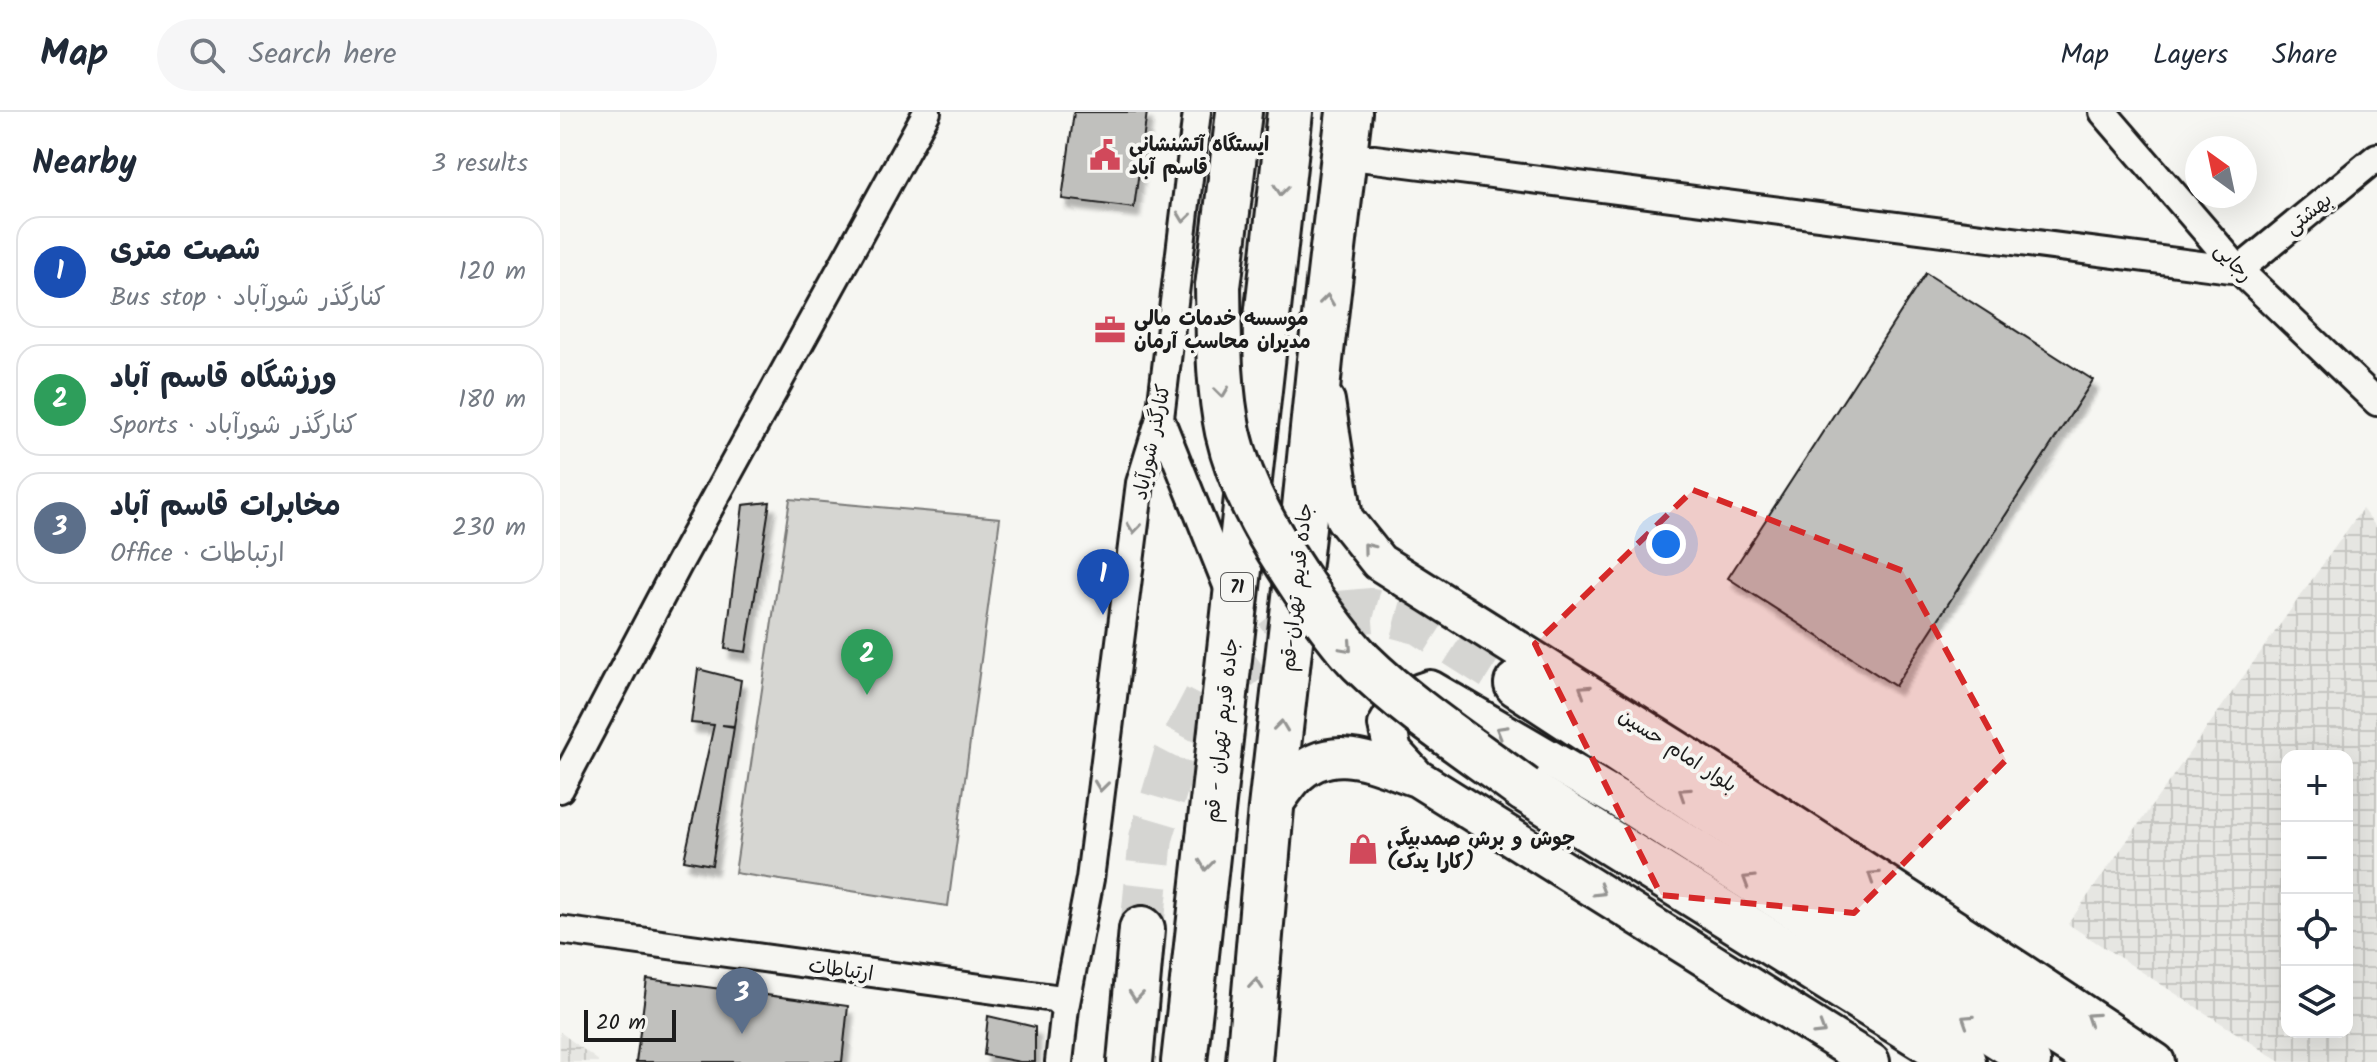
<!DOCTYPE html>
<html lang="en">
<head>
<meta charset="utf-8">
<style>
	:root { --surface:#fff; --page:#f6f6f7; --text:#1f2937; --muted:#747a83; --line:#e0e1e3; --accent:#d1495b }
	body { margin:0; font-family:Kalam,"Playpen Sans Arabic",sans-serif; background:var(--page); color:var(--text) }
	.controls { position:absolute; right:24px; bottom:24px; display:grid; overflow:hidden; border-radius:16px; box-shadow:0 8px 32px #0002 }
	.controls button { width:72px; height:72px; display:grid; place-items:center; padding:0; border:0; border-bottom:2px solid var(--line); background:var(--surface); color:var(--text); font:40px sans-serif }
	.compass { position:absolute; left:1625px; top:24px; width:72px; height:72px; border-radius:50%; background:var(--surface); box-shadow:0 8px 32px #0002; rotate:327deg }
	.scale { position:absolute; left:24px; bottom:20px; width:92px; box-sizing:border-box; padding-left:8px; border:4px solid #1c1c1c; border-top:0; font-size:22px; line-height:28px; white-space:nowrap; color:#1c1c1c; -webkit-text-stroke:6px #f6f6f2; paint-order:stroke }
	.you { position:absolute; left:1106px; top:432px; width:28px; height:28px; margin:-20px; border:6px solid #fff; border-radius:50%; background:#1a73e8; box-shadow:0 0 0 12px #1a73e833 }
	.badge { display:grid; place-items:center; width:52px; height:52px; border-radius:50%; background:var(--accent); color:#fff; font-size:26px; font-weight:700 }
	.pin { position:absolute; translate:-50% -66px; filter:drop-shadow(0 2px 4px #0008) }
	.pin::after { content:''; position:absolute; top:42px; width:28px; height:24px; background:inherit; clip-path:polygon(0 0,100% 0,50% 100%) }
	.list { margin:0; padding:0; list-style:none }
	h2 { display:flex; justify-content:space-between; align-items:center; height:104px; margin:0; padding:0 32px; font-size:34px }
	h2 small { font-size:26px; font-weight:400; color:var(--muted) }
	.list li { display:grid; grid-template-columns:52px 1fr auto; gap:24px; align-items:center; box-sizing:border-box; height:112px; margin:0 16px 16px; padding:0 16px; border:2px solid var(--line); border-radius:24px }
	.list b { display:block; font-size:30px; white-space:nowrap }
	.list p { margin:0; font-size:26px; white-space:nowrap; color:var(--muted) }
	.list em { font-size:26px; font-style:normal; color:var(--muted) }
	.icon { flex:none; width:44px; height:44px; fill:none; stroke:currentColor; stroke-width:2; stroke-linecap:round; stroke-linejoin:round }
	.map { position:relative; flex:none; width:1817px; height:950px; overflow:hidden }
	header { display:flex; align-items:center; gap:48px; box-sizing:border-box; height:112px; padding:0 40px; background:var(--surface); border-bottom:2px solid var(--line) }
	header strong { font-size:38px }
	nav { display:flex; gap:44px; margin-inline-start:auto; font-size:28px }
	.search { width:560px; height:72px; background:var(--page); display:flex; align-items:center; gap:20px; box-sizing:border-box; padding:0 28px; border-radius:44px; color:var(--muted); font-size:30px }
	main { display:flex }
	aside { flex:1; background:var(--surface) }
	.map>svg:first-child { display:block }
	.industrial { fill:url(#industrial-grid); fill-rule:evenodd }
	.pitch { fill:#d6d6d2; stroke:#797977; stroke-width:2 }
	.building { fill:#c0c0bd; stroke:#1c1c1c; stroke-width:2; filter:url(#shadow) }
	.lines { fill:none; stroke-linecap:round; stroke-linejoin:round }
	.trunk-tunnel { stroke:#d5d5d2; stroke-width:44; stroke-dasharray:44 22; stroke-linecap:butt }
	.minor-casing { stroke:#1c1c1c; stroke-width:32 }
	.secondary-casing { stroke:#1c1c1c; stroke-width:42 }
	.trunk-casing { stroke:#1c1c1c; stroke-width:50 }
	.minor { stroke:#f6f6f2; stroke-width:26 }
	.secondary { stroke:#f6f6f2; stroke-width:36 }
	.trunk { stroke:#f6f6f2; stroke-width:44 }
	.trunk-bridge-casing { stroke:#1c1c1c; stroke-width:50; stroke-linecap:butt }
	.trunk-bridge { stroke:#f6f6f2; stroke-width:44 }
	.oneway { stroke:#949492 }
	.marked { fill:#d62828; fill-opacity:0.2; stroke:#d62828; stroke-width:6; stroke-dasharray:16 10; stroke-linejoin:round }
	.labels { text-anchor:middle; stroke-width:8; stroke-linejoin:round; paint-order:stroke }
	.shield { fill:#f6f6f2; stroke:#5d5d5c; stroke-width:2 }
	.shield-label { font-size:18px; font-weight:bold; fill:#1c1c1c }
	.poi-label { font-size:20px; font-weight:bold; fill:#1c1c1c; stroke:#f6f6f2; text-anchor:start }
	.street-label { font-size:20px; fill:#1c1c1c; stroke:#f6f6f2 }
</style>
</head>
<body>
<header>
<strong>Map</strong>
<div class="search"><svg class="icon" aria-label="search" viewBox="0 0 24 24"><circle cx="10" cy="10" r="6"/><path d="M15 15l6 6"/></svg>Search here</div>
<nav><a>Map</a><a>Layers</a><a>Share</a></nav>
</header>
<main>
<aside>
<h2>Nearby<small>3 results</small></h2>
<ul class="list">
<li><span class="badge" style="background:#1a4fb4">1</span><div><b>شصت متری</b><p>Bus stop · کنارگذر شورآباد</p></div><em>120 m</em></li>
<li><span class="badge" style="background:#2e9e5b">2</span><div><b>ورزشگاه قاسم آباد</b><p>Sports · کنارگذر شورآباد</p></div><em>180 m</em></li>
<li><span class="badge" style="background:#5c6f8a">3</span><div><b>مخابرات قاسم آباد</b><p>Office · ارتباطات</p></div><em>230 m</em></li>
</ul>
</aside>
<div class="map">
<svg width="1817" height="950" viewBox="0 0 1817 950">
	<defs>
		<pattern id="industrial-grid" width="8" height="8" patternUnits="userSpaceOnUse" patternTransform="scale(2)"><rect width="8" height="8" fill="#e6e6e2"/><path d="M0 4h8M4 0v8" fill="none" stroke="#c5c5c1"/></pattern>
		<filter id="shadow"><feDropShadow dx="5" dy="9" stdDeviation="2" flood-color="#0004"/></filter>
	</defs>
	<rect width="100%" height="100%" fill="#f6f6f2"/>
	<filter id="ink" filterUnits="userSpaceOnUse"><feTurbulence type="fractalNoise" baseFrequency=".0125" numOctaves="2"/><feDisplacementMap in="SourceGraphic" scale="16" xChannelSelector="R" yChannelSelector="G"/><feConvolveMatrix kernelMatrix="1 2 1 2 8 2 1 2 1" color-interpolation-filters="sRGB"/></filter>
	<g filter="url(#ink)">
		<path class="industrial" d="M1802,397L1817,416V950H1721L1508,812ZM1727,644H1787V920H1727Z
			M0,920L40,950H0Z"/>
		<path class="pitch" d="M230,387L440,406L388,794L175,761Z"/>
		<path class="building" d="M514,0H587L574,96L502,87Z
			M1366,161L1533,268L1335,574L1168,466Z
			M210,390L186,540L165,537L183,393Z
			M138,557L181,568L174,614L162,613L174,615L152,753L124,748L154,613L131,611Z
			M87,867L288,894L282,950H76Z
			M428,904L475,915V950H460L424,943Z"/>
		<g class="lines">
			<path class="trunk-tunnel" d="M582,817L591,726L615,645L649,580L725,520L778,501L812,498L861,511L957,572"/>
			<defs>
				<path id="minor" d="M1543,0L1679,158L1817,290
					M784,43L1679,158L1817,45
					M600,306L670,481
					M0,677L118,453L367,0
					M0,818L494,886L505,896L499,950
					M505,896L530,767L580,371L600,306L637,0"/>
				<path id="secondary" d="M766,289L784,406L819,450L1159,664L1461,860L1596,950
					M857,666L833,640L827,613C839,591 846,584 870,577L1060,688L1472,950
					M711,696C719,686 726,675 734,666C771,627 815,652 857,666L1311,950"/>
				<path id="trunk" d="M658,175L679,0
					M957,572L1338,821L1543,950
					M964,677L1403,950
					M570,950L582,817
					M624,950L730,0
					M689,950L711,696L743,415L760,248L789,0"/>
			</defs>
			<use href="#minor" class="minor-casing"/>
			<use href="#secondary" class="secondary-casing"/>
			<use href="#trunk" class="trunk-casing"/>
			<use href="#minor" class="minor"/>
			<use href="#secondary" class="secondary"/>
			<use href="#trunk" class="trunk"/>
			<defs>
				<path id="trunk-bridge" d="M658,175C659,223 658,272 668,320C682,382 717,437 752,488C767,509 782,531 801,550C850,598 909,636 964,677"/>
			</defs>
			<use href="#trunk-bridge" class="trunk-bridge-casing"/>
			<use href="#trunk-bridge" class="trunk-bridge"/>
		</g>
		<defs><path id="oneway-chevron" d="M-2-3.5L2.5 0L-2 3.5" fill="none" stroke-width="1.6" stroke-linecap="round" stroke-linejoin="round" transform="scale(2)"/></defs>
		<g class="oneway">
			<use href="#oneway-chevron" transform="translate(721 78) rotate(96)"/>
			<use href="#oneway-chevron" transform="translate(624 105) rotate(97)"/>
			<use href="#oneway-chevron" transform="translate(767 188) rotate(-83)"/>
			<use href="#oneway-chevron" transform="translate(662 280) rotate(83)"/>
			<use href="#oneway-chevron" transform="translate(574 416) rotate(96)"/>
			<use href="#oneway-chevron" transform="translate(808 436) rotate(-129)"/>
			<use href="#oneway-chevron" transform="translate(787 535) rotate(48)"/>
			<use href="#oneway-chevron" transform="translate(1024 578) rotate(-147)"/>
			<use href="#oneway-chevron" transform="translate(721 614) rotate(-83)"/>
			<use href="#oneway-chevron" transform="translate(941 619) rotate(-150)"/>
			<use href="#oneway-chevron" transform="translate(541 674) rotate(97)"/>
			<use href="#oneway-chevron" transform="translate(1124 681) rotate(-147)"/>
			<use href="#oneway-chevron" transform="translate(646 753) rotate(96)"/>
			<use href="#oneway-chevron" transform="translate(1313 764) rotate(-147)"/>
			<use href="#oneway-chevron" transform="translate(1188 768) rotate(-148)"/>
			<use href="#oneway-chevron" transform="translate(1040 779) rotate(32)"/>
			<use href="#oneway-chevron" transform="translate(696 872) rotate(-85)"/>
			<use href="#oneway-chevron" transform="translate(576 884) rotate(95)"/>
			<use href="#oneway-chevron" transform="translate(1531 906) rotate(-146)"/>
			<use href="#oneway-chevron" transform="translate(1407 908) rotate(-147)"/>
			<use href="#oneway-chevron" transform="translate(1260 918) rotate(32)"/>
		</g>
	</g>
	<path class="marked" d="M1133,378L1343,459L1446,648L1294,801L1101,783L975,532Z"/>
	<defs>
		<symbol id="civic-bare" viewBox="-9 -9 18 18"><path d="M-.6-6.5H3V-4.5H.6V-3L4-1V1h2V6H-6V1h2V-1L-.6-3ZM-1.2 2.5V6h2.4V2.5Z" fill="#d1495b" stroke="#f6f6f2" stroke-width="2.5" paint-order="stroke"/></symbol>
		<symbol id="office-bare" viewBox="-9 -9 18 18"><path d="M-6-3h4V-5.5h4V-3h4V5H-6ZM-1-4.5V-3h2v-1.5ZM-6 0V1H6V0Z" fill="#d1495b" stroke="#f6f6f2" stroke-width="2.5" paint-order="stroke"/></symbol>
		<symbol id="shop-bare" viewBox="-9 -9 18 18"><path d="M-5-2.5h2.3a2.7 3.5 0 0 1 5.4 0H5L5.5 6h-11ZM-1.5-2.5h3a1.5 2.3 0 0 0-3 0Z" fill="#d1495b" stroke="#f6f6f2" stroke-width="2.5" paint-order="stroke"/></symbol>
	</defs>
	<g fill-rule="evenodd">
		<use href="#civic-bare" x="523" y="21" width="44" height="44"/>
		<use href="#office-bare" x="528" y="196" width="44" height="44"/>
		<use href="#shop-bare" x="781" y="715" width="44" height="44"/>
	</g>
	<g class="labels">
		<rect class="shield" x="661" y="461" width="32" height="28" rx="6"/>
		<g class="shield-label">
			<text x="677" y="481">71</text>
		</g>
		<g class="poi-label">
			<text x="569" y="39">ایستگاه آتشنشانی<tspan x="569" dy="23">قاسم آباد</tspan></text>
			<text x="574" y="213">موسسه خدمات مالی<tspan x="574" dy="23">مدیران محاسب آرمان</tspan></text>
			<text x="827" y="733">جوش و برش صمدبیگی<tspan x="827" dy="23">(کارا یدک)</tspan></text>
		</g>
		<g class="street-label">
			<text transform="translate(1748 101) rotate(-39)" y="7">بهشتی</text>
			<text transform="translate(1674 150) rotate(47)" y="7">رجایی</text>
			<text transform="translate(591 330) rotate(-78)" y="7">کنارگذر شورآباد</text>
			<text transform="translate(736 475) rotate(-84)" y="7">جاده قدیم تهران-قم</text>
			<text transform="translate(661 618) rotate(-84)" y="7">جاده قدیم تهران - قم</text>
			<text transform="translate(1118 638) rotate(33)" y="7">بلوار امام حسین</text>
			<text transform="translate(281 857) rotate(8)" y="7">ارتباطات</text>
		</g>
	</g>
</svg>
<div class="controls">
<button>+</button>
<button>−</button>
<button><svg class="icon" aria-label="locate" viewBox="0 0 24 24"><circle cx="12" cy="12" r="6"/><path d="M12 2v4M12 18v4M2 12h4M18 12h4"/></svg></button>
<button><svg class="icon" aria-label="layers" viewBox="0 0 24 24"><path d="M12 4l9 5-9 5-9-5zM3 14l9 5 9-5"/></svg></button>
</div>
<svg class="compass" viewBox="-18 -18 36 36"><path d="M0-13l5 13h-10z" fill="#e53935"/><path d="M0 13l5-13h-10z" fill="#747a83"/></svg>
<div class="scale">20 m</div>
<div class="you"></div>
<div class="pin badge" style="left:543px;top:503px;background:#1a4fb4">1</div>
<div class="pin badge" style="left:307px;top:583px;background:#2e9e5b">2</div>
<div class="pin badge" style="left:182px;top:922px;background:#5c6f8a">3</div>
</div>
</main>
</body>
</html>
